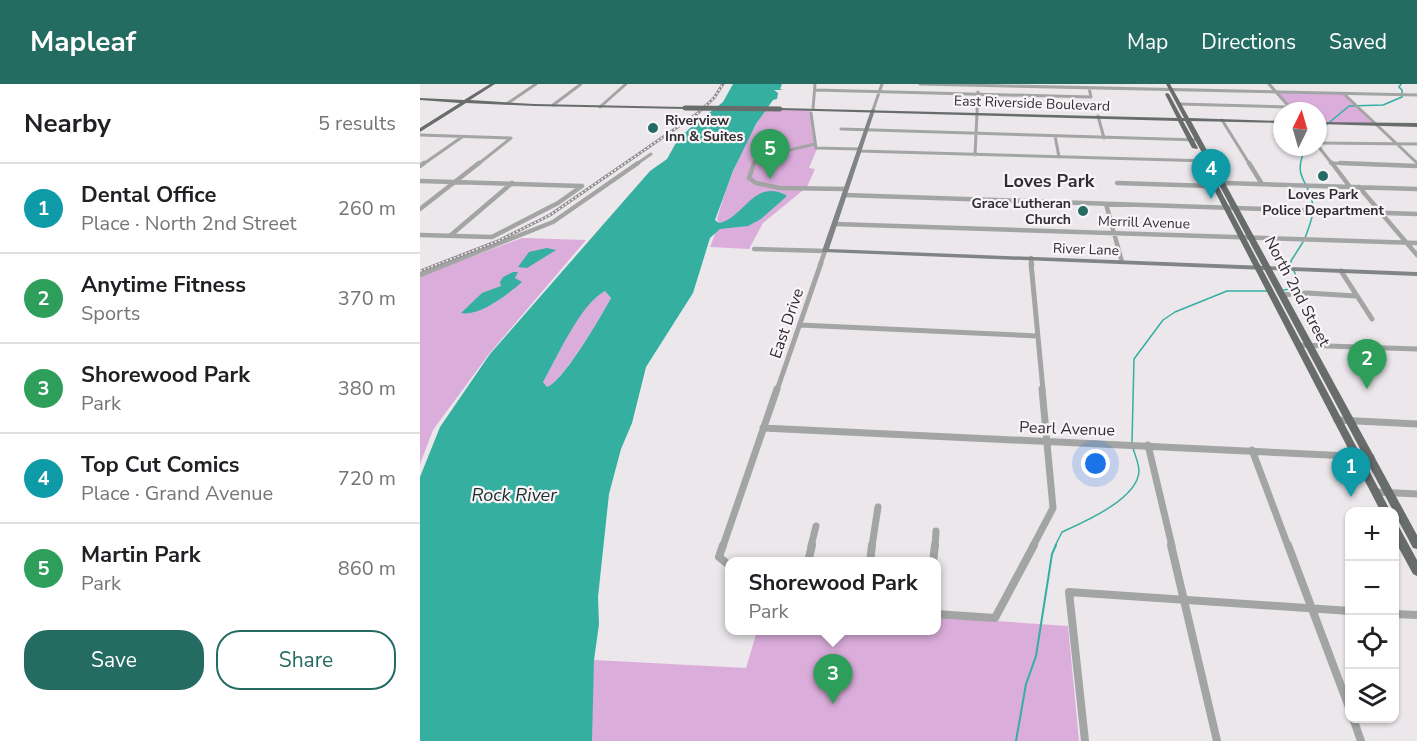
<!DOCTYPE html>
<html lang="en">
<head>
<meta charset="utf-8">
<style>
	:root { --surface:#fff; --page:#f6f6f6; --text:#202124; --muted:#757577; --line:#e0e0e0; --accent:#246b62 }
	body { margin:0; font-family:"Nunito Sans",sans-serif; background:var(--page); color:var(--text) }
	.controls { position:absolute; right:18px; bottom:18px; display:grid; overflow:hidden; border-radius:12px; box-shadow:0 2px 4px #0004 }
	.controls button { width:54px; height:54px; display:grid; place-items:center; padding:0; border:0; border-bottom:2px solid var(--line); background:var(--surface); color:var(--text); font:30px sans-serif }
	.compass { position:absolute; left:853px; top:18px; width:54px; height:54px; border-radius:50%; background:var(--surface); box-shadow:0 2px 4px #0004; rotate:5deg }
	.you { position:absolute; left:676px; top:380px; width:21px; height:21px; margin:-15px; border:4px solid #fff; border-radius:50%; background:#1a73e8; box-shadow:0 0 0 9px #1a73e833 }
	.badge { display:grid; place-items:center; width:39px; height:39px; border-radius:50%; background:var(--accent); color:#fff; font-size:20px; font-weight:700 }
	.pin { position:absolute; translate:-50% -50px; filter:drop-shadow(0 2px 3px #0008) }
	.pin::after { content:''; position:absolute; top:32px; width:21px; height:18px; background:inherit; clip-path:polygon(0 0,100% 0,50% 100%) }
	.popup { position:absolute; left:305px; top:473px; width:216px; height:78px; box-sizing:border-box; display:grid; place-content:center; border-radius:12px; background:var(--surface); filter:drop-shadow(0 2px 4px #0005); font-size:20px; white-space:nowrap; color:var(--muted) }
	.popup b { font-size:22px; color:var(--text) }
	.popup::after { content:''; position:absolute; left:50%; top:100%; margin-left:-12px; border:12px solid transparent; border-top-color:var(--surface) }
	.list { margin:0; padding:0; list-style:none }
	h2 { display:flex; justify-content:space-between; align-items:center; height:78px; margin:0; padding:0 24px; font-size:26px }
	h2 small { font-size:20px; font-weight:400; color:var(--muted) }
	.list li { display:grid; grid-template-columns:39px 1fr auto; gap:18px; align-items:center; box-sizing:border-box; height:90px; padding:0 24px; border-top:2px solid var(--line) }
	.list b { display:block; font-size:22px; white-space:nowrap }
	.list p { margin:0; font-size:20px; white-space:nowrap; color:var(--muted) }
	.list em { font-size:20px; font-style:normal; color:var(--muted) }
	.actions { display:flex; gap:12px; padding:18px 24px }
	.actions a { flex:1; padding:14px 0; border:2px solid var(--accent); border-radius:24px; text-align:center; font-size:21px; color:var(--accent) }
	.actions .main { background:var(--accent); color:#fff }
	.icon { flex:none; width:33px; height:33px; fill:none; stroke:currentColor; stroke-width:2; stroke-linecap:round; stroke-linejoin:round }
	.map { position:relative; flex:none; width:997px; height:657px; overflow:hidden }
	header { display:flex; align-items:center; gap:36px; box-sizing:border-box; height:84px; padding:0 30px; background:var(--accent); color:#fff }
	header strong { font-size:28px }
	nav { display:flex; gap:33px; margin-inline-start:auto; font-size:21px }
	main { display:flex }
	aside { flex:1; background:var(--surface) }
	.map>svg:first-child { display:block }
	.green { fill:#dbaddb }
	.water { fill:#34afa0; fill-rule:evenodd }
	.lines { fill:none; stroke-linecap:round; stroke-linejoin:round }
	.stream-far1 { stroke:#34afa0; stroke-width:1.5 }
	.stream { stroke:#34afa0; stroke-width:2 }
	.street-far4 { stroke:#a2a5a4; stroke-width:3 }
	.street-far3 { stroke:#a2a5a4; stroke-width:4.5 }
	.street-far2 { stroke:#a2a5a4; stroke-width:5 }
	.street-far1 { stroke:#a2a5a4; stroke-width:7 }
	.street { stroke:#a2a5a4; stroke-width:8 }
	.secondary { fill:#808484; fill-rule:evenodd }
	.primary { fill:#686d6c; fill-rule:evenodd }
	.rail-casing { stroke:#8f8c8f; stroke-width:3 }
	.rail { stroke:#f9f4f8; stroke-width:1.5; stroke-dasharray:2; stroke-linecap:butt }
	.primary-bridge { stroke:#686d6c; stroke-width:5 }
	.poi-dot { fill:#246b62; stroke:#f9f4f8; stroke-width:2 }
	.labels { text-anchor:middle; stroke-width:4.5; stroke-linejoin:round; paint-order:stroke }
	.far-street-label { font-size:14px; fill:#302e30; stroke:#f9f4f8 }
	.far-poi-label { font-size:14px; font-weight:bold; fill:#302e30; stroke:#f9f4f8; text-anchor:start }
	.street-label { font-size:16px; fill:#302e30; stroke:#f9f4f8 }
	.far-district-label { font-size:18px; font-weight:bold; fill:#302e30; stroke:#f9f4f8 }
	.water-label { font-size:18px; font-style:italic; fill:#192e2a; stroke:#f9f4f8 }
</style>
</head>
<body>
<header>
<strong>Mapleaf</strong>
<nav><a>Map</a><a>Directions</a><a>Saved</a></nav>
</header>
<main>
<aside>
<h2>Nearby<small>5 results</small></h2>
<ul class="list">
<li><span class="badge" style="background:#0f9aa8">1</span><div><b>Dental Office</b><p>Place · North 2nd Street</p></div><em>260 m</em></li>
<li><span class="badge" style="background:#2e9e5b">2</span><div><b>Anytime Fitness</b><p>Sports</p></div><em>370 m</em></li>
<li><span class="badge" style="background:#2e9e5b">3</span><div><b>Shorewood Park</b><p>Park</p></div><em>380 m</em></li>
<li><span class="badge" style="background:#0f9aa8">4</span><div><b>Top Cut Comics</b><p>Place · Grand Avenue</p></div><em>720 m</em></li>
<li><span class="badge" style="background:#2e9e5b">5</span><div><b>Martin Park</b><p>Park</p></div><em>860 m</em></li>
</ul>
<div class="actions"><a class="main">Save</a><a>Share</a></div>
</aside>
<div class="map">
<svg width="997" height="657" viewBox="0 0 997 657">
	<rect width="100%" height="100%" fill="#ebe7eb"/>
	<path class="green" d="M857,8L924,10L955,40L898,39V27H873Z
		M345,26H390L397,65L389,84L395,85L387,103L343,139L329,165L290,163L299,140L297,135C308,96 323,60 345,26Z
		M102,154L166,156L69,270L13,346L0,380V192Z
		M185,207L191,214C181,232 144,296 127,303L123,298C137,274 159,220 185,207Z
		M517,533L648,542L659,657H169L174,576L326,584L337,547L516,546Z"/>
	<path class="water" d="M313,0H362L360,5L363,6H354L358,9L357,15L353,16L336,40L313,87L295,136L299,139C323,135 334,94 366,111V113L341,135L328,142L300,145L290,154L273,209L226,283L212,339L201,365L189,410L178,513L179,540L174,576L172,657H0V393L20,343L70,270L230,87L247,75L257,57L269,45L303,18ZM185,207L191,214C181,232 144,297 127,303L123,298C137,274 160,220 185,207Z
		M127,164L136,166L107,184L98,183L109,168Z
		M93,188H98L95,194L102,198C88,210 60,233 41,229L62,209L81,202L80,198L83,193Z"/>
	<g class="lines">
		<path class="stream-far1" d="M898,48L929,22L963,21L982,13V6L979,3L981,0
			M885,154C888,145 895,130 893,122C889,94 871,95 886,63
			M871,183V177L883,158
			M864,206L875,204L879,199L874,187
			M712,359L714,275L743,236L755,228L807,207H847
			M635,462L642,448C664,438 718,415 719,387C719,380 715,371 713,364"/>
		<path class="stream" d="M596,657L606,600L616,572L632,470L636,461"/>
		<path class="street-far4" d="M500,0L997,11
			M849,0L873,27
			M395,6L671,13L669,4
			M924,10L997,79
			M88,19L116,0
			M759,20L869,23
			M133,21L161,0
			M180,23L206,0
			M393,25L395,0
			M453,26L462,0
			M391,29L396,64L439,65
			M678,32L684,54
			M802,36L830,81
			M421,45L778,56
			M0,51L90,54
			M635,52L639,73
			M898,59L997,60
			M898,62L913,81
			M439,67L789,77
			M555,71L558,8
			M910,79L963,81
			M2,81L42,53
			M57,81L91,54
			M215,81L231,70
			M334,81L336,74L395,60"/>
		<path class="street-far3" d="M334,79L329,94L336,99L360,104L426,105
			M829,79L842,100
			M912,79L930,103
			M920,79L997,82
			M0,82L4,79
			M0,97L161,102
			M697,99L790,102L805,99L997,105
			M939,103L997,171
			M424,111L997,130
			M686,120L702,178
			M0,125L59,79
			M415,140L997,159
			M0,151L72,153L138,119L162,102
			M31,151L92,99
			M334,165L405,167L400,181
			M611,174L612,181
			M25,181L133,138L218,79"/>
		<path class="street-far2" d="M611,179L623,306
			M921,187L952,235
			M0,191L29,179
			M861,211L887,209L936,212
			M380,241L618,252
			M878,261L997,265
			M357,306L401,179"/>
		<path class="street-far1" d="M917,336L997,340
			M343,344L951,373
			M728,361L752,462
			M832,366L868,462
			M956,408L997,410
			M303,462L357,305
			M391,462L396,442
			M452,462L458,423
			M515,462L516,447
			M613,462L633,424L622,305"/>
		<path class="street" d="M303,461L299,473L310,482
			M751,461L797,657
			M868,461L930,626
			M388,478L392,461
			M450,478L452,461
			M513,478L515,461
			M516,530L575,534L614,461
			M974,530L997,531
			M933,634L941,657
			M665,657L649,508L930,527"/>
		<path class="secondary" d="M453,25L455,26L409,165L997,188V192L403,168L402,167L451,26Z"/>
		<path class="primary" d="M70,0H75L50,16L114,20L265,23L267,24L265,25L114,22L46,19L0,48V44L40,19L0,16V14L44,16Z
			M746,0H750L769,34L862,37V39L771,37L997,451V465L993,464L765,37H763L778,64L777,65L772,64L758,37L360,26L358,25L360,24L757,34L745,10L747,9L749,10L762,34H764Z
			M898,38L997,39V43L898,40Z
			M793,96L796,98L971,428H961L790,98Z
			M974,440L978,441L997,476V492L993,490L974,455Z"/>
		<defs>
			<path id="rail" d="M0,187L78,157L130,131L278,29L294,14L303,0"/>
		</defs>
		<use href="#rail" class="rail-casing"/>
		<use href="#rail" class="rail"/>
		<path class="primary-bridge" d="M265,24L360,25"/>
	</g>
	<g class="poi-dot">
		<circle cx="233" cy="44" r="6"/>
		<circle cx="903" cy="92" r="6"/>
		<circle cx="663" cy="127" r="6"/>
	</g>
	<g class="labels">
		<g class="far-street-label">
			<text transform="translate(612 19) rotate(2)" y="5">East Riverside Boulevard</text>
			<text transform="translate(724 138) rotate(2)" y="5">Merrill Avenue</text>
			<text transform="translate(666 165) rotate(2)" y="5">River Lane</text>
		</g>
		<g class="far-poi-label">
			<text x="245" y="41">Riverview<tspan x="245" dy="16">Inn &amp; Suites</tspan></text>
			<text x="903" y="115" text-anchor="middle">Loves Park<tspan x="903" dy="16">Police Department</tspan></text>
			<text x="651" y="124" text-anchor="end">Grace Lutheran<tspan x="651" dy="16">Church</tspan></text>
		</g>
		<g class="street-label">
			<text transform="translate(878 207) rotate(62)" y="6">North 2nd Street</text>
			<text transform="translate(366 239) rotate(-71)" y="6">East Drive</text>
			<text transform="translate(647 344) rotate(2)" y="6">Pearl Avenue</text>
		</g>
		<g class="far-district-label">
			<text x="629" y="103">Loves Park</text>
		</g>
		<g class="water-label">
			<text x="94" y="417">Rock River</text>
		</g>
	</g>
</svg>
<div class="controls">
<button>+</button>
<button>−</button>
<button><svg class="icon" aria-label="locate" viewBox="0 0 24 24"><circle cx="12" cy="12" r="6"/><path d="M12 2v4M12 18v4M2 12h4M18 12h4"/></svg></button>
<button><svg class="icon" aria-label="layers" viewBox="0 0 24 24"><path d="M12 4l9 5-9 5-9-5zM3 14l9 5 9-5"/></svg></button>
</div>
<svg class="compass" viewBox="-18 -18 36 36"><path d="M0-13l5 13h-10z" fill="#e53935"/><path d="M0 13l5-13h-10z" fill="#757577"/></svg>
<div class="you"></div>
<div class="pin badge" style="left:931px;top:413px;background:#0f9aa8">1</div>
<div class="pin badge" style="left:947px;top:305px;background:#2e9e5b">2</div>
<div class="pin badge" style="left:413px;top:620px;background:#2e9e5b">3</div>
<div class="popup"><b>Shorewood Park</b>Park</div>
<div class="pin badge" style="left:791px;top:115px;background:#0f9aa8">4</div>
<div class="pin badge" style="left:350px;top:95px;background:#2e9e5b">5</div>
</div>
</main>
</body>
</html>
